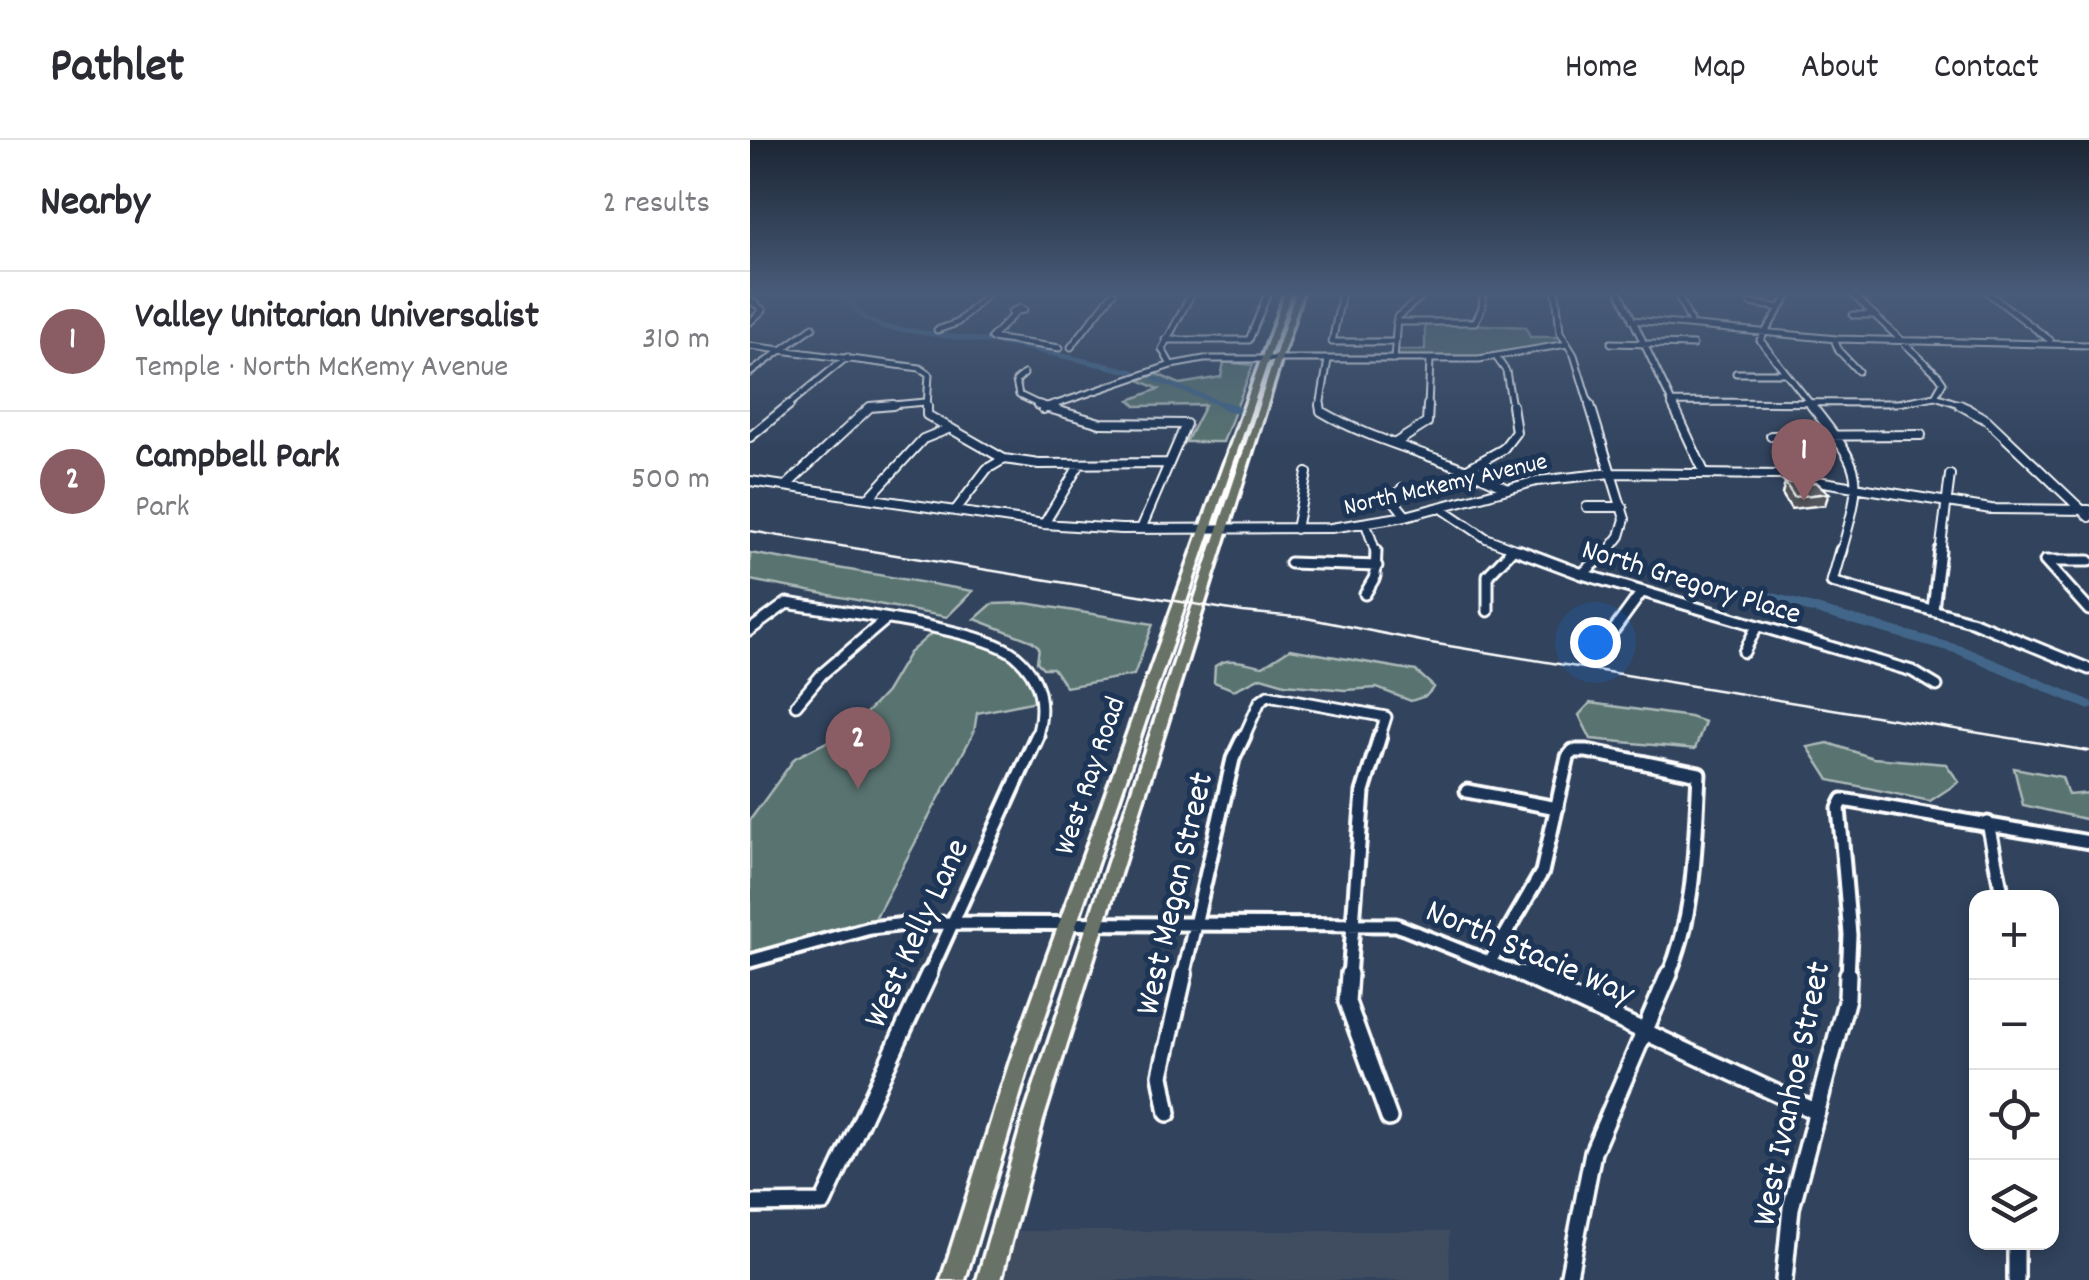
<!DOCTYPE html>
<html lang="en">
<head>
<meta charset="utf-8">
<style>
	:root { --surface:#fff; --page:#f2f2f3; --text:#2b2b33; --muted:#7c7c81; --line:#e1e1e2; --accent:#8a5d65 }
	body { margin:0; font-family:Dekko,sans-serif; background:var(--page); color:var(--text) }
	.controls { position:absolute; right:30px; bottom:30px; display:grid; overflow:hidden; border-radius:20px; box-shadow:0 5px 15px #0003 }
	.controls button { width:90px; height:90px; display:grid; place-items:center; padding:0; border:0; border-bottom:2px solid var(--line); background:var(--surface); color:var(--text); font:50px sans-serif }
	.you { position:absolute; left:845px; top:502px; width:35px; height:35px; margin:-25px; border:8px solid #fff; border-radius:50%; background:#1a73e8; box-shadow:0 0 0 15px #1a73e833 }
	.badge { display:grid; place-items:center; width:65px; height:65px; border-radius:50%; background:var(--accent); color:#fff; font-size:32px; font-weight:700 }
	.pin { position:absolute; translate:-50% -82px; filter:drop-shadow(0 2px 5px #0008) }
	.pin::after { content:''; position:absolute; top:52px; width:35px; height:30px; background:inherit; clip-path:polygon(0 0,100% 0,50% 100%) }
	.list { margin:0; padding:0; list-style:none }
	h2 { display:flex; justify-content:space-between; align-items:center; height:130px; margin:0; padding:0 40px; font-size:42px }
	h2 small { font-size:32px; font-weight:400; color:var(--muted) }
	.list li { display:grid; grid-template-columns:65px 1fr auto; gap:30px; align-items:center; box-sizing:border-box; height:140px; padding:0 40px; border-top:2px solid var(--line) }
	.list b { display:block; font-size:38px; white-space:nowrap }
	.list p { margin:0; font-size:32px; white-space:nowrap; color:var(--muted) }
	.list em { font-size:32px; font-style:normal; color:var(--muted) }
	.icon { flex:none; width:55px; height:55px; fill:none; stroke:currentColor; stroke-width:2; stroke-linecap:round; stroke-linejoin:round }
	.map { position:relative; flex:none; width:1339px; height:1140px; overflow:hidden }
	header { display:flex; align-items:center; gap:60px; box-sizing:border-box; height:140px; padding:0 50px; background:var(--surface); border-bottom:2px solid var(--line) }
	header strong { font-size:48px }
	nav { display:flex; gap:55px; margin-inline-start:auto; font-size:35px }
	main { display:flex }
	aside { flex:1; background:var(--surface) }
	.map>svg:first-child { display:block }
	.built { fill:#3f4d61 }
	.green { fill:#587370; stroke:#acb9b8; stroke-width:2.5 }
	.lines { fill:none; stroke-linecap:round; stroke-linejoin:round }
	.canal-far2 { stroke:#426689; stroke-width:5 }
	.canal-far1 { stroke:#426689; stroke-width:8 }
	.canal { stroke:#426689; stroke-width:9 }
	.minor-far4-casing { stroke:#fff; stroke-width:9 }
	.minor-far3-casing { stroke:#fff; stroke-width:12 }
	.minor-far2-casing { stroke:#fff; stroke-width:15 }
	.minor-far1-casing { stroke:#fff; stroke-width:19 }
	.minor-casing { stroke:#fff; stroke-width:22 }
	.major-casing { stroke:#fff; stroke-width:7 }
	.minor-far4 { stroke:#1d3557; stroke-width:5 }
	.minor-far3 { stroke:#1d3557; stroke-width:8 }
	.minor-far2 { stroke:#1d3557; stroke-width:9 }
	.minor-far1 { stroke:#1d3557; stroke-width:11 }
	.minor { stroke:#1d3557; stroke-width:15 }
	.major { fill:#697266; fill-rule:evenodd }
	.rail { stroke:#fff; stroke-width:2.5 }
	.wall { fill:#52565b; stroke:#fff; stroke-width:2.5 }
	.building { fill:#5f646a; stroke:#fff; stroke-width:2.5 }
	.labels { text-anchor:middle; stroke-width:10; stroke-linejoin:round; paint-order:stroke }
	.far-street-label { font-size:25px; fill:#fff; stroke:#1d3557 }
	.street-label { font-size:30px; fill:#fff; stroke:#1d3557 }
	.near-street-label { font-size:35px; fill:#fff; stroke:#1d3557 }
</style>
</head>
<body>
<header>
<strong>Pathlet</strong>
<nav><a>Home</a><a>Map</a><a>About</a><a>Contact</a></nav>
</header>
<main>
<aside>
<h2>Nearby<small>2 results</small></h2>
<ul class="list">
<li><span class="badge">1</span><div><b>Valley Unitarian Universalist</b><p>Temple · North McKemy Avenue</p></div><em>310 m</em></li>
<li><span class="badge">2</span><div><b>Campbell Park</b><p>Park</p></div><em>500 m</em></li>
</ul>
</aside>
<div class="map">
<svg width="1339" height="1140" viewBox="0 0 1339 1140">
	<rect width="100%" height="100%" fill="#31435d"/>
	<filter id="ink" filterUnits="userSpaceOnUse"><feTurbulence type="fractalNoise" baseFrequency=".01" numOctaves="2"/><feDisplacementMap in="SourceGraphic" scale="20" xChannelSelector="R" yChannelSelector="G"/><feConvolveMatrix kernelMatrix="1 2 1 2 8 2 1 2 1" color-interpolation-filters="sRGB"/></filter>
	<g filter="url(#ink)">
		<path class="built" d="M267,1091H699L700,1140H255Z"/>
		<path class="green" d="M675,182L776,187L780,197H813L817,204L746,217L644,220V210H675Z
			M474,222L503,225L473,302H436L455,265L386,266L380,260L409,249L389,240L407,234L430,244L471,237Z
			M0,413L223,451L197,477L0,440Z
			M276,463L403,484L384,535L316,547L303,528H293L287,522L289,507L282,501L225,479L242,464Z
			M185,490L233,500L279,527L291,560L227,573L224,592L120,788L0,821V680L45,618L100,590L136,552L159,513Z
			M540,509L666,531L684,547L676,556L661,561L627,548L595,550L535,544L511,537L484,550L464,542L465,526C480,515 496,524 513,526Z
			M840,563L940,577L955,582L945,609L841,599L829,575Z
			M1078,603L1123,618L1196,624L1209,642L1180,661L1079,640L1058,607Z
			M1264,628L1312,637L1318,655L1339,653V680L1273,665Z"/>
		<g class="lines">
			<path class="canal-far2" d="M91,153L114,178L133,187L269,206L384,232
				M405,239L480,267"/>
			<path class="canal-far1" d="M474,265L487,270"/>
			<path class="canal" d="M968,442L1210,510L1339,565"/>
			<defs>
				<path id="minor-far4" d="M592,153L582,202H645
					M806,153L810,192L824,215L840,267
					M870,153L924,267
					M927,153L940,181
					M1040,153L1010,200L1063,267
					M1101,153L1188,235L1193,242L1185,256L1218,267
					M1238,153L1300,200
					M0,160L13,170L0,182
					M1001,163L1030,168
					M270,168L274,170L261,172Z
					M1103,175H1123
					M882,180L1087,199L1339,205
					M646,182H725L732,168L733,153
					M187,190L207,183L239,153
					M241,198L310,208
					M241,198L265,173
					M1084,199L1089,211L1108,231
					M415,200H499L518,153
					M861,203L943,205
					M0,206L170,228L179,234L177,267
					M321,207L363,153
					M746,217L756,231L762,267
					M644,220L647,177L676,153
					M421,225L412,209L442,153
					M0,233L63,187
					M986,233H1035
					M274,234L266,241L269,255L294,267
					M922,262L1148,263L1185,256
					M36,267L97,217
					M120,267L175,262
					M298,267L421,225L454,219H729L817,204
					M570,267L578,220
					M678,267L680,220"/>
				<path id="minor-far3" d="M177,265V275L254,319L289,324L419,323
					M288,265L350,283L436,284L391,389
					M570,265L571,271C628,305 695,316 754,347
					M840,265L875,379L870,396L857,413
					M923,265L955,334
					M1061,265C1112,331 1115,330 1091,413
					M1210,265L1237,280L1339,377
					M293,269L305,265
					M1021,296L1171,295
					M0,297L39,265
					M647,302L677,283L678,265
					M719,328L753,309L766,292L762,265
					M0,341L294,384L371,389L581,388L656,376L787,341L861,333L1030,335L1241,369L1339,370
					M36,346L120,267L143,265
					M652,348L644,361L656,376
					M119,358L173,299L198,289
					M690,367L736,398L775,413
					M837,367H873
					M205,371L237,329L254,319
					M294,384L330,324
					M616,384L626,413
					M546,389L557,333
					M758,413L763,409
					M1190,413L1200,335"/>
				<path id="minor-far2" d="M768,410L832,434L1162,531L1187,546
					M1091,410L1082,442L1224,482L1339,529
					M1295,421L1339,470
					M1295,421H1339
					M540,423L627,426
					M832,434L860,410
					M615,454L625,437L626,410
					M1183,469L1190,410
					M738,471V435L762,410
					M0,490L37,463C84,471 233,488 265,515C292,538 296,566 286,599
					M864,490L891,453
					M994,512L1007,486
					M46,565L72,534L134,481
					M493,599L510,561L518,555L636,577L629,599"/>
				<path id="minor-far1" d="M717,651L807,668
					M1238,683L1253,758
					M741,820L792,732L818,617L823,611H837L949,634C945,703 946,772 918,837
					M0,821L120,788L165,783L646,785L776,837
					M178,837L287,596
					M433,837L483,619L494,596
					M599,837L613,652L630,596
					M1098,837L1100,795L1089,668L1093,660L1339,702"/>
				<path id="minor" d="M599,834L597,862L639,978
					M771,834L1067,972
					M418,973L411,935L434,834
					M0,1064L73,1063L179,834
					M1266,1102V1140
					M818,1140L843,1012L919,834
					M1034,1140L1041,1068L1097,858L1098,834"/>
				<path id="major" d="M535,153H541L281,918L215,1140H191L261,918Z
					M546,153H552L293,980L251,1140H227L273,980Z"/>
			</defs>
			<use href="#minor-far4" class="minor-far4-casing"/>
			<use href="#minor-far3" class="minor-far3-casing"/>
			<use href="#minor-far2" class="minor-far2-casing"/>
			<use href="#minor-far1" class="minor-far1-casing"/>
			<use href="#minor" class="minor-casing"/>
			<use href="#major" class="major-casing"/>
			<use href="#minor-far4" class="minor-far4"/>
			<use href="#minor-far3" class="minor-far3"/>
			<use href="#minor-far2" class="minor-far2"/>
			<use href="#minor-far1" class="minor-far1"/>
			<use href="#minor" class="minor"/>
			<use href="#major" class="major"/>
			<path class="rail" d="M0,391L493,472L556,478L681,503L1339,611"/>
		</g>
		<path class="wall" d="M1035,343L1079,353L1075,365L1041,369L1032,354Z"/>
		<path class="building" d="M1066,342L1079,353L1044,357L1035,343Z"/>
	</g>
	<linearGradient id="sky" x2="0" y2="1"><stop stop-color="#1b2533"/><stop offset="0.49" stop-color="#485b78"/><stop offset="1" stop-color="#485b78" stop-opacity="0"/></linearGradient>
	<rect width="1339" height="312" fill="url(#sky)"/>
	<g class="labels">
		<g class="far-street-label">
			<text transform="translate(695 342) rotate(-13)" y="9">North McKemy Avenue</text>
		</g>
		<g class="street-label">
			<text transform="translate(942 440) rotate(17)" y="10">North Gregory Place</text>
			<text transform="translate(338 635) rotate(-71)" y="10">West Ray Road</text>
		</g>
		<g class="near-street-label">
			<text transform="translate(422 753) rotate(-77)" y="12">West Megan Street</text>
			<text transform="translate(164 792) rotate(-65)" y="12">West Kelly Lane</text>
			<text transform="translate(781 810) rotate(23)" y="12">North Stacie Way</text>
			<text transform="translate(1039 953) rotate(-78)" y="12">West Ivanhoe Street</text>
		</g>
	</g>
</svg>
<div class="controls">
<button>+</button>
<button>−</button>
<button><svg class="icon" aria-label="locate" viewBox="0 0 24 24"><circle cx="12" cy="12" r="6"/><path d="M12 2v4M12 18v4M2 12h4M18 12h4"/></svg></button>
<button><svg class="icon" aria-label="layers" viewBox="0 0 24 24"><path d="M12 4l9 5-9 5-9-5zM3 14l9 5 9-5"/></svg></button>
</div>
<div class="you"></div>
<div class="pin badge" style="left:1054px;top:361px">1</div>
<div class="pin badge" style="left:108px;top:649px">2</div>
</div>
</main>
</body>
</html>
